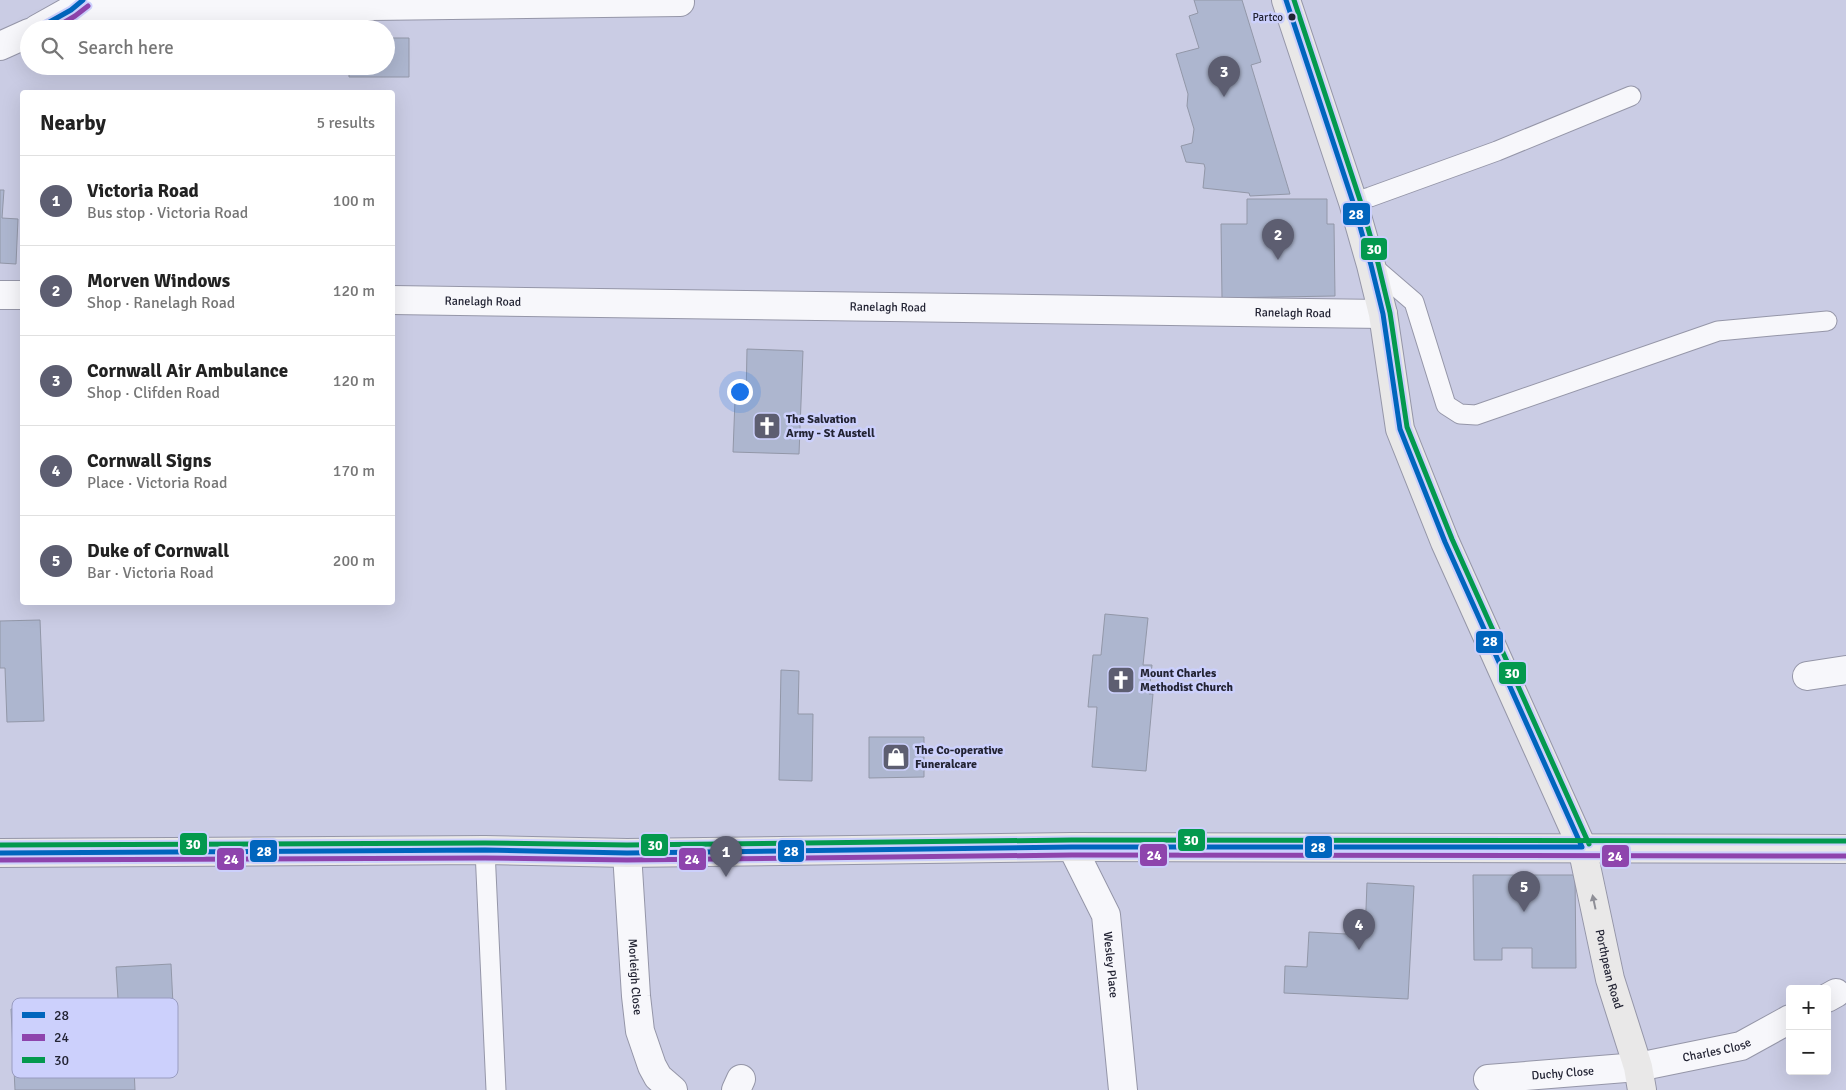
<!DOCTYPE html>
<html lang="en">
<head>
<meta charset="utf-8">
<style>
	:root { --surface:#fff; --page:#f6f6f6; --text:#222; --muted:#767676; --line:#e0e0e0; --accent:#5d5e71 }
	body { margin:0; font-family:Signika,sans-serif; background:var(--page); color:var(--text) }
	.controls { position:absolute; right:15px; bottom:15px; display:grid; overflow:hidden; border-radius:5px; box-shadow:0 5px 20px #0002 }
	.controls button { width:45px; height:45px; display:grid; place-items:center; padding:0; border:0; border-bottom:1px solid var(--line); background:var(--surface); color:var(--text); font:25px sans-serif }
	.you { position:absolute; left:739px; top:391px; width:18px; height:18px; margin:-12px; border:4px solid #fff; border-radius:50%; background:#1a73e8; box-shadow:0 0 0 8px #1a73e833 }
	.badge { display:grid; place-items:center; width:32px; height:32px; border-radius:50%; background:var(--accent); color:#fff; font-size:16px; font-weight:700 }
	.pin { position:absolute; translate:-50% -41px; filter:drop-shadow(0 1px 2px #0008) }
	.pin::after { content:''; position:absolute; top:26px; width:18px; height:15px; background:inherit; clip-path:polygon(0 0,100% 0,50% 100%) }
	.list { margin:0; padding:0; list-style:none }
	h2 { display:flex; justify-content:space-between; align-items:center; height:65px; margin:0; padding:0 20px; font-size:21px }
	h2 small { font-size:16px; font-weight:400; color:var(--muted) }
	.list li { display:grid; grid-template-columns:32px 1fr auto; gap:15px; align-items:center; box-sizing:border-box; height:90px; padding:0 20px; border-top:1px solid var(--line) }
	.list b { display:block; font-size:19px; white-space:nowrap }
	.list p { margin:0; font-size:16px; white-space:nowrap; color:var(--muted) }
	.list em { font-size:16px; font-style:normal; color:var(--muted) }
	.icon { flex:none; width:28px; height:28px; fill:none; stroke:currentColor; stroke-width:2; stroke-linecap:round; stroke-linejoin:round }
	.map { position:relative; flex:none; width:1846px; height:1090px; overflow:hidden }
	.search { position:absolute; background:var(--surface); box-shadow:0 5px 20px #0002; left:20px; top:20px; width:375px; height:55px; display:flex; align-items:center; gap:12px; box-sizing:border-box; padding:0 18px; border-radius:28px; color:var(--muted); font-size:19px }
	.panel { position:absolute; background:var(--surface); box-shadow:0 5px 20px #0002; left:20px; top:90px; width:375px; height:515px; border-radius:5px }
	.map>svg:first-child { display:block }
	.building { fill:#adb6cf; stroke:#9297a8 }
	.lines { fill:none; stroke-linecap:round; stroke-linejoin:round }
	.lane-casing { stroke:#9596a8; stroke-width:21 }
	.street-casing { stroke:#9596a8; stroke-width:30 }
	.secondary-casing { stroke:#9596a8; stroke-width:30 }
	.lane { stroke:#f7f7fb; stroke-width:19 }
	.street { stroke:#f7f7fb; stroke-width:28 }
	.secondary { stroke:#e9e8e8; stroke-width:28 }
	.bus-1-casing { stroke:#ccd0fc; stroke-width:9 }
	.bus-2-casing { stroke:#ccd0fc; stroke-width:9 }
	.bus-3-casing { stroke:#ccd0fc; stroke-width:9 }
	.bus-1 { stroke:#0065bd; stroke-width:5 }
	.bus-2 { stroke:#8e44ad; stroke-width:5 }
	.bus-3 { stroke:#03994e; stroke-width:5 }
	.oneway { fill:#8f8f97 }
	.bus-dot { fill:#222333; stroke:#ccd0fc; stroke-width:2 }
	.labels { text-anchor:middle; stroke-width:5; stroke-linejoin:round; paint-order:stroke }
	.bus-label { font-size:11px; fill:#222333; stroke:#ccd0fc; text-anchor:end }
	.street-label { font-size:12px; fill:#222333; stroke:#ccd0fc }
	.poi-label { font-size:12px; font-weight:bold; fill:#222333; stroke:#ccd0fc; text-anchor:start }
	.key { fill:#ccd0fc; stroke:#999cc0; stroke-width:1 }
	.key-label { font-size:14px; fill:#222333 }
	.line-badge { stroke:#ccd0fc; stroke-width:2 }
	.badge-label { font-size:14px; text-anchor:middle; font-weight:bold; fill:#fff }
</style>
</head>
<body>
<div class="map">
<svg width="1846" height="1090" viewBox="0 0 1846 1090">
	<rect width="100%" height="100%" fill="#cacce4"/>
	<path class="building" d="M1194,0H1242L1261,62L1251,65L1290,194L1250,196L1249,193L1203,188L1205,168L1204,164L1186,162L1181,146L1192,143L1194,129L1187,106L1188,94L1176,54L1199,48L1189,16L1198,13Z
		M386,34H391V38H409V77H349V66H386Z
		M0,190H4L2,218L18,219L16,264L0,263Z
		M1247,199H1327V224H1334L1335,296L1222,298L1221,224H1247Z
		M747,349L803,351L799,454L733,452L735,400H746Z
		M1105,614L1148,618L1143,665H1152L1149,694H1153L1146,771L1092,767L1097,707H1088L1093,655H1101Z
		M40,620L44,721L7,722L5,668H0V621Z
		M781,670L799,671L798,714H813L812,781L779,780Z
		M869,737H924V777L869,778Z
		M1473,875H1575L1576,968H1532V948H1502V960H1474Z
		M1367,883L1414,886L1408,999L1284,993L1285,966L1307,967L1309,932L1365,935Z
		M171,964L175,1045L133,1047L135,1090H15L11,1009L36,1008L37,1019L119,1015L116,967Z"/>
	<g class="lines">
		<defs>
			<path id="lane" d="M1353,202L1370,197L1497,151L1631,96
				M1371,265L1414,302L1446,405L1460,414L1476,415L1718,331L1827,321
				M485,850L496,1090"/>
			<g id="street">
				<path d="M71,10L680,2"/>
				<path d="M37,29L71,10L83,0"/>
				<path d="M0,46L29,33"/>
				<path d="M0,295H22"/>
				<path id="s1" d="M392,300L1383,314"/>
				<path d="M1807,676L1846,670"/>
				<path id="s2" d="M1072,847L1106,915L1123,1090"/>
				<path id="s3" d="M627,853L636,996L640,1031L652,1066L658,1077L673,1090"/>
				<path d="M1827,998L1836,993"/>
				<path id="s4" d="M1488,1079L1638,1067L1741,1046L1790,1019"/>
				<path d="M736,1090L741,1079"/>
			</g>
			<g id="secondary">
				<path id="s5" d="M1286,0L1353,202L1371,265L1383,314L1400,429L1445,542L1582,847L1610,979L1638,1067L1642,1090"/>
				<path d="M0,853L485,850L627,853L1072,847L1846,849"/>
			</g>
		</defs>
		<use href="#lane" class="lane-casing"/>
		<use href="#street" class="street-casing"/>
		<use href="#secondary" class="secondary-casing"/>
		<use href="#lane" class="lane"/>
		<use href="#street" class="street"/>
		<use href="#secondary" class="secondary"/>
		<defs>
			<path id="bus-1" d="M1286,0L1353,202L1371,265L1383,314L1400,429L1445,542L1582,847
				M37,29L71,10L83,0
				M0,853L485,850L627,853L1072,847H1582"/>
			<path id="bus-2" d="M53,29L75,16L88,6
				M0,860L485,858L627,860L1072,855L1846,856"/>
			<path id="bus-3" d="M1294,0L1360,200L1378,263L1390,313L1407,427L1452,539L1589,844
				M0,845L485,843L627,845L1072,840L1846,841"/>
		</defs>
		<use href="#bus-1" class="bus-1-casing"/>
		<use href="#bus-2" class="bus-2-casing"/>
		<use href="#bus-3" class="bus-3-casing"/>
		<use href="#bus-1" class="bus-1"/>
		<use href="#bus-2" class="bus-2"/>
		<use href="#bus-3" class="bus-3"/>
	</g>
	<defs><path id="oneway-solid" d="M-6-.8H1V-3.2L6.5 0L1 3.2V.8H-6Z" transform="scale(1.25)"/></defs>
	<use class="oneway" href="#oneway-solid" transform="translate(1594 902) rotate(-102)"/>
	<defs>
		<symbol id="church-square" viewBox="-11 -11 22 22"><rect x="-9" y="-9" width="18" height="18" rx="4" fill="#5d5e71" stroke="#ccd0fc"/><path d="M-1.2-6h2.4v3.5h3.3v2.4h-3.3V6h-2.4V-.1h-3.3v-2.4h3.3Z" fill="#fff"/></symbol>
		<symbol id="shop-square" viewBox="-11 -11 22 22"><rect x="-9" y="-9" width="18" height="18" rx="4" fill="#5d5e71" stroke="#ccd0fc"/><path d="M-5-2.5h2.3a2.7 3.5 0 0 1 5.4 0H5L5.5 6h-11ZM-1.5-2.5h3a1.5 2.3 0 0 0-3 0Z" fill="#fff"/></symbol>
	</defs>
	<g fill-rule="evenodd">
		<use href="#church-square" x="751" y="410" width="32" height="32"/>
		<use href="#church-square" x="1105" y="664" width="32" height="32"/>
		<use href="#shop-square" x="880" y="741" width="32" height="32"/>
	</g>
	<circle class="bus-dot" cx="1292" cy="17" r="4.5"/>
	<g class="labels">
		<g class="bus-label">
			<text x="1283" y="21">Partco</text>
		</g>
		<g class="street-label">
			<text dy="4" stroke="none"><textPath href="#s1" startOffset="91">Ranelagh Road</textPath></text>
			<text dy="4" stroke="none"><textPath href="#s1" startOffset="496">Ranelagh Road</textPath></text>
			<text dy="4" stroke="none"><textPath href="#s1" startOffset="901">Ranelagh Road</textPath></text>
			<text dy="4" stroke="none"><textPath href="#s2" startOffset="126">Wesley Place</textPath></text>
			<text dy="4" stroke="none"><textPath href="#s5" startOffset="1026">Porthpean Road</textPath></text>
			<text dy="4" stroke="none"><textPath href="#s3" startOffset="124">Morleigh Close</textPath></text>
			<text dy="4" stroke="none"><textPath href="#s4" startOffset="231">Charles Close</textPath></text>
			<text dy="4" stroke="none"><textPath href="#s4" startOffset="75">Duchy Close</textPath></text>
		</g>
		<g class="poi-label">
			<text x="786" y="423">The Salvation<tspan x="786" dy="14">Army - St Austell</tspan></text>
			<text x="1140" y="677">Mount Charles<tspan x="1140" dy="14">Methodist Church</tspan></text>
			<text x="915" y="754">The Co-operative<tspan x="915" dy="14">Funeralcare</tspan></text>
		</g>
	</g>
	<rect x="12" y="998" width="166" height="80" rx="8" class="key"/>
	<rect x="22" y="1012" width="23" height="6" fill="#0065bd"/>
	<rect x="22" y="1034" width="23" height="7" fill="#8e44ad"/>
	<rect x="22" y="1057" width="23" height="6" fill="#03994e"/>
	<g class="key-label">
		<text x="54" y="1020">28</text>
		<text x="54" y="1042">24</text>
		<text x="54" y="1065">30</text>
	</g>
	<g class="line-badge">
		<rect x="1342" y="202" width="29" height="24" rx="5" fill="#0065bd"/>
		<rect x="1360" y="237" width="28" height="24" rx="5" fill="#03994e"/>
		<rect x="1475" y="630" width="29" height="24" rx="5" fill="#0065bd"/>
		<rect x="1498" y="661" width="29" height="24" rx="5" fill="#03994e"/>
		<rect x="1177" y="828" width="29" height="24" rx="5" fill="#03994e"/>
		<rect x="179" y="832" width="29" height="24" rx="5" fill="#03994e"/>
		<rect x="640" y="833" width="29" height="24" rx="5" fill="#03994e"/>
		<rect x="1304" y="835" width="29" height="24" rx="5" fill="#0065bd"/>
		<rect x="777" y="839" width="28" height="24" rx="5" fill="#0065bd"/>
		<rect x="249" y="839" width="29" height="24" rx="5" fill="#0065bd"/>
		<rect x="1139" y="843" width="29" height="24" rx="5" fill="#8e44ad"/>
		<rect x="1601" y="844" width="29" height="24" rx="5" fill="#8e44ad"/>
		<rect x="216" y="847" width="29" height="24" rx="5" fill="#8e44ad"/>
		<rect x="678" y="847" width="29" height="24" rx="5" fill="#8e44ad"/>
	</g>
	<g class="badge-label">
		<text x="1356" y="219">28</text>
		<text x="1374" y="254">30</text>
		<text x="1490" y="646">28</text>
		<text x="1512" y="678">30</text>
		<text x="1191" y="845">30</text>
		<text x="193" y="849">30</text>
		<text x="655" y="850">30</text>
		<text x="1318" y="852">28</text>
		<text x="791" y="856">28</text>
		<text x="264" y="856">28</text>
		<text x="1154" y="860">24</text>
		<text x="1615" y="861">24</text>
		<text x="231" y="864">24</text>
		<text x="692" y="864">24</text>
	</g>
</svg>
<div class="controls">
<button>+</button>
<button>−</button>
</div>
<div class="you"></div>
<div class="pin badge" style="left:726px;top:877px">1</div>
<div class="pin badge" style="left:1278px;top:260px">2</div>
<div class="pin badge" style="left:1224px;top:97px">3</div>
<div class="pin badge" style="left:1359px;top:950px">4</div>
<div class="pin badge" style="left:1524px;top:912px">5</div>
<div class="search"><svg class="icon" aria-label="search" viewBox="0 0 24 24"><circle cx="10" cy="10" r="6"/><path d="M15 15l6 6"/></svg>Search here</div>
<section class="panel">
<h2>Nearby<small>5 results</small></h2>
<ul class="list">
<li><span class="badge">1</span><div><b>Victoria Road</b><p>Bus stop · Victoria Road</p></div><em>100 m</em></li>
<li><span class="badge">2</span><div><b>Morven Windows</b><p>Shop · Ranelagh Road</p></div><em>120 m</em></li>
<li><span class="badge">3</span><div><b>Cornwall Air Ambulance</b><p>Shop · Clifden Road</p></div><em>120 m</em></li>
<li><span class="badge">4</span><div><b>Cornwall Signs</b><p>Place · Victoria Road</p></div><em>170 m</em></li>
<li><span class="badge">5</span><div><b>Duke of Cornwall</b><p>Bar · Victoria Road</p></div><em>200 m</em></li>
</ul>
</section>
</div>
</body>
</html>
